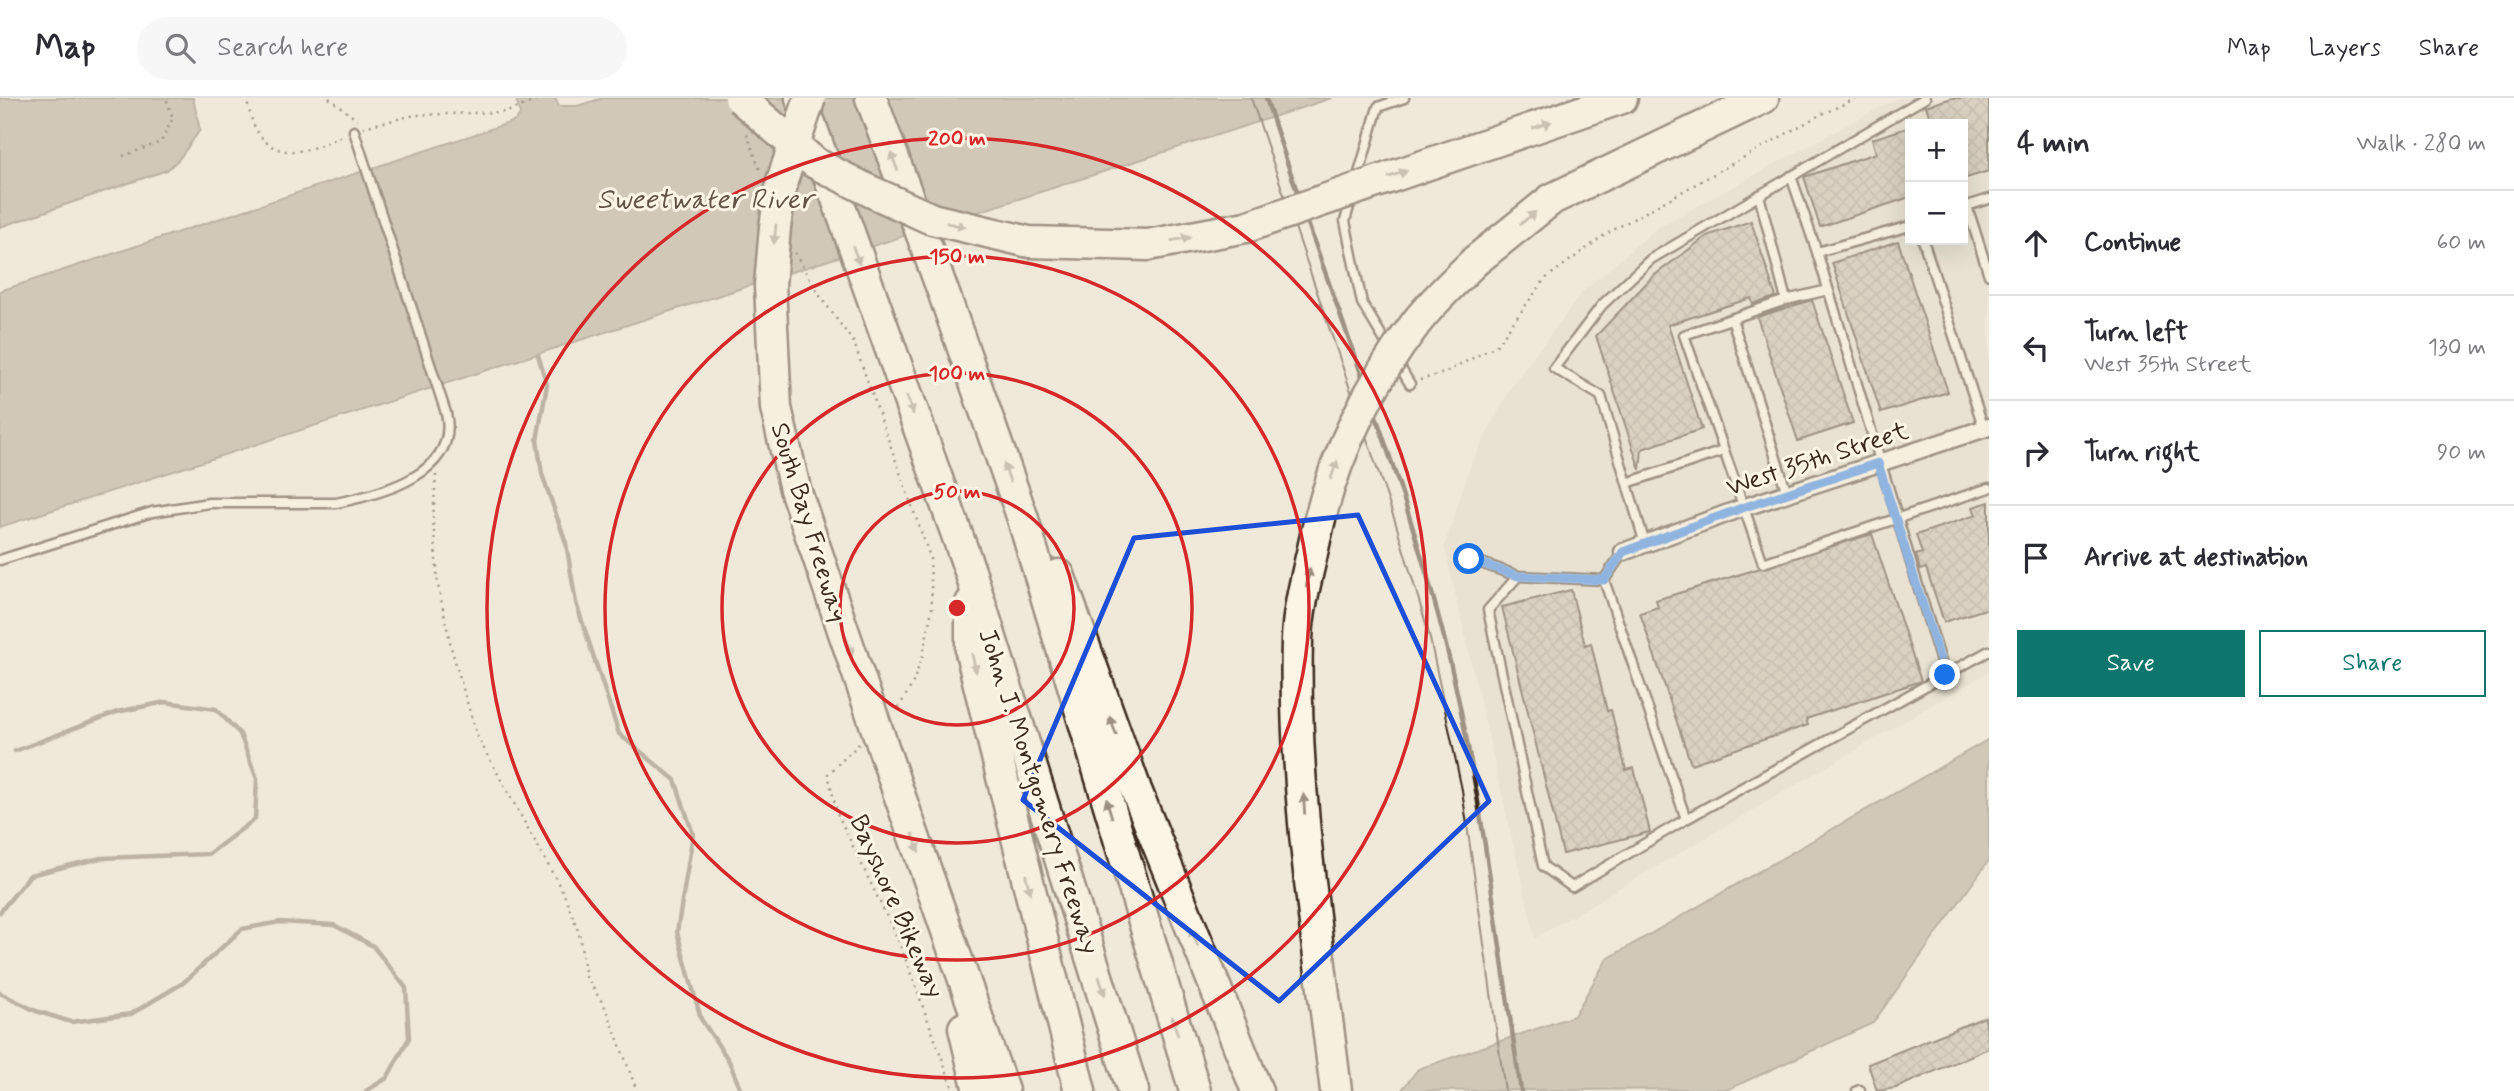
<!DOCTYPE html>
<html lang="en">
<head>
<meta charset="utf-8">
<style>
	:root { --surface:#fff; --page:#f7f7f7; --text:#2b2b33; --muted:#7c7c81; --line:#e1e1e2; --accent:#0f766e }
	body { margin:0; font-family:Mynerve,sans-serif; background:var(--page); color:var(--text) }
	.controls { position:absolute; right:21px; top:21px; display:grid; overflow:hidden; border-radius:0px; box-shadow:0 7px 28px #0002 }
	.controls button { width:63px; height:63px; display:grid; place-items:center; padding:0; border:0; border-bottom:2px solid var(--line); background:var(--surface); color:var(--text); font:35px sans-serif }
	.stop { position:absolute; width:21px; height:21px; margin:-16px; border:5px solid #1a73e8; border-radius:50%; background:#fff }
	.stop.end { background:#1a73e8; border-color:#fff; box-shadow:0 2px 7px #0008 }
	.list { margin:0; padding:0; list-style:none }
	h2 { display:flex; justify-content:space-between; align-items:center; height:91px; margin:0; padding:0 28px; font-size:30px }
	h2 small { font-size:23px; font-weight:400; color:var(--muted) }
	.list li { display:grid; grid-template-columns:46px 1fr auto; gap:21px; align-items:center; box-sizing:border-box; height:105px; padding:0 28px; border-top:2px solid var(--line) }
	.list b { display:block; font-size:26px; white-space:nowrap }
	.list p { margin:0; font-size:23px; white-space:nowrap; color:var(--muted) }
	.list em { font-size:23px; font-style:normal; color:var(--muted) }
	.actions { display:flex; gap:14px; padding:21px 28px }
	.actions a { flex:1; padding:16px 0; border:2px solid var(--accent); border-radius:0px; text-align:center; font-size:24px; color:var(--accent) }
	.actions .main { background:var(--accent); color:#fff }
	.icon { flex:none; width:38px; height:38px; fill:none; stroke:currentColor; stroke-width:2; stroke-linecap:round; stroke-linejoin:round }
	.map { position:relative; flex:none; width:1989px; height:993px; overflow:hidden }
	header { display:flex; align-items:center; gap:42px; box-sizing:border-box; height:98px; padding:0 35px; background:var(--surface); border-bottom:2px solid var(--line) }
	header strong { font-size:33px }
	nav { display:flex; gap:38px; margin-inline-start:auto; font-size:24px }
	.search { width:490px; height:63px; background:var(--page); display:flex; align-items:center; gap:18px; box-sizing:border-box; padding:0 24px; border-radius:38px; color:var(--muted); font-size:26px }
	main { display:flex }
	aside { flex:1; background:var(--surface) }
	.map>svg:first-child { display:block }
	.built { fill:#e1d9c9; fill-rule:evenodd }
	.water { fill:#aaa091; stroke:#7e7163; stroke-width:2 }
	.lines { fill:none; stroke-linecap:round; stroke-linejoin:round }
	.stream { stroke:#7e7163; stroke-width:4.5 }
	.building { fill:url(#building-cross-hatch); stroke:#3b2a1e; stroke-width:2 }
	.lane-casing { stroke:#3b2a1e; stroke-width:13 }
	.street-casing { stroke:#3b2a1e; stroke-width:21 }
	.highway-casing { stroke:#3b2a1e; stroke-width:35 }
	.path { stroke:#3b2a1e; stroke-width:2.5; stroke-dasharray:2 5; stroke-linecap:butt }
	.lane { stroke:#fcf5e5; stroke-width:8 }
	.street { stroke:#fcf5e5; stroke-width:16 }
	.highway { stroke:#fcf5e5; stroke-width:30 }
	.tram { stroke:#3b2a1e; stroke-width:2 }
	.rail { stroke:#3b2a1e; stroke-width:4.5 }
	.highway-bridge-casing { stroke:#3b2a1e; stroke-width:35; stroke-linecap:butt }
	.highway-bridge { stroke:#fcf5e5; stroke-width:30 }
	.oneway { fill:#9c9082 }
	.route { stroke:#1a73e8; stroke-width:9 }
	.marked { fill:none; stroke:#1d4ed8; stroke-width:5; stroke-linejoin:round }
	.ring { fill:none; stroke:#d62828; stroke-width:3.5 }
	.labels { text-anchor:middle; stroke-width:6; stroke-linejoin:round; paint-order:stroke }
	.street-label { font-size:26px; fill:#3b2a1e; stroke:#fcf5e5 }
	.water-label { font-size:28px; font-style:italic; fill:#625346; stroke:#fcf5e5 }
	.centre { fill:#d62828; stroke:#fcf5e5; stroke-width:3.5 }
	.ring-label { font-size:21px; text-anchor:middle; font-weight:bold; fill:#d62828; stroke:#fcf5e5; stroke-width:6; stroke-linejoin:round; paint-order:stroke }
</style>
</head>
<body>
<header>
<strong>Map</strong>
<div class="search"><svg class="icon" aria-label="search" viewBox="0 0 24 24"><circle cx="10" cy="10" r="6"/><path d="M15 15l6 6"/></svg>Search here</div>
<nav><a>Map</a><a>Layers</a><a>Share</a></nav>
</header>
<main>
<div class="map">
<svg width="1989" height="993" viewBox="0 0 1989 993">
	<defs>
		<pattern id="building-cross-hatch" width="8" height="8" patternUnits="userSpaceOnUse" patternTransform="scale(1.75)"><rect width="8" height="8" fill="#beb3a4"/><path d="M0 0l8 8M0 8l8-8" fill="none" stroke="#9c9285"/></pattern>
	</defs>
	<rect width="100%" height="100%" fill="#f0e9d9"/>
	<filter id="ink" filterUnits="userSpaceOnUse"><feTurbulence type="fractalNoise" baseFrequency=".0143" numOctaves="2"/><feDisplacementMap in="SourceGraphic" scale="14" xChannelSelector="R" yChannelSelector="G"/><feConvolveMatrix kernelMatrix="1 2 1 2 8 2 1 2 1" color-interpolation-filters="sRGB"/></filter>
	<g filter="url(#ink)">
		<path class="built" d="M1897,0H1989V574L1535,840L1444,448L1471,366L1512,287L1583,193L1658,129ZM1910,26H1963V142H1910Z"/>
		<path class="water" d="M0,0H193L200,32L179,61L167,72L0,129Z
			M516,0H555L559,8H577L603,0H1332L0,429V193L515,23L520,16Z
			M1989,641V762L1873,925L1729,991L1401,993L1418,971L1574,918L1607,861Z"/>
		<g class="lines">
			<path class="stream" d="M538,257L547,287L537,342L542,376L566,445L576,505L619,636L675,682L693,736L677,834L701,921L729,963L741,993
				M0,814L30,777L101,760L209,756L255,721L257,681L240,636L216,611L165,604L117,614L15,653
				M0,895L36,913L71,924L131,916L183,885L242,831L280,824L334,827L373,848L406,890L409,940L387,980L366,993"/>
		</g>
		<path class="building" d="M1952,0H1989V73L1963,81V26H1932L1926,8Z
			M1910,29V99L1820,129L1804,79L1876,55L1872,41Z
			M1751,123L1776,199L1753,206L1751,200L1668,227L1702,331L1642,351L1640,372L1596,238L1652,179L1707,138Z
			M1898,143L1948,294L1881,315L1832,165Z
			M1812,202L1853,325L1798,343L1757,219Z
			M1989,404V510L1944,524L1926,470L1920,472L1916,457L1922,455L1916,437L1976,417L1973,409Z
			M1872,436L1921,583L1806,621L1808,627L1691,666L1640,515L1658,509L1656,502Z
			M1571,492L1585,547L1591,545L1607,613L1611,612L1626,672L1634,670L1650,734L1563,756L1502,509Z
			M1985,919L1989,950L1896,990L1877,993L1868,966Z"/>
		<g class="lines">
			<defs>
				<path id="lane" d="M1791,78L1817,154
					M1357,82L1378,9L1404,0
					M1759,97L1786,202L1828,192
					M1989,101L1967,108L1989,177
					M1351,102L1345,123L1362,205L1389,250
					M1923,142L1984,331
					M1786,202L1684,237L1763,465L1989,390
					M1732,221L1787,395
					M1397,264L1410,286
					M1627,385L1723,353
					M1645,446L1601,298L1554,270L1602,207L1651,161L1925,0
					M1623,454L1604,482L1686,721L1945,577L1817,154L1910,128
					M1470,461L1518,478
					M0,462L152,414L209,405H336C381,396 460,376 446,315L354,33
					M1604,482L1518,478L1488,512L1543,768L1572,789L1686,721
					M1945,577L1989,553
					M1857,993L1860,992"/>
				<path id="street" d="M1623,454L1742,410L1989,329"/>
				<path id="highway" d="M801,0L970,473L1133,993
					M871,0L944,196L1022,418L1195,993
					M1478,49L1622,0
					M1475,163L1552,101L1763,0
					M1316,437C1309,471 1298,508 1297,542C1293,692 1318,844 1336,993
					M1059,477L1136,692L1257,993
					M971,505V554L1080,993
					M898,693L1003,993
					M964,930L979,993"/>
			</defs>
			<use href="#lane" class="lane-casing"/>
			<use href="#street" class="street-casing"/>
			<use href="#highway" class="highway-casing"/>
			<path class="path" d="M80,0L81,1
				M246,0C249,11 252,27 259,36C281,67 318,49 344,37
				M329,0L357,22
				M363,29L415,17L507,14L543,0
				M747,36L760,72
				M123,58L161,44L173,20L166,0
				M795,155L820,198L854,245L930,459L932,511L923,557L912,587L896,614
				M1420,282L1444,275L1496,248L1545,181L1606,136L1818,18L1857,0
				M436,377L433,421L438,487L452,553L477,638L564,796L579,835L586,879L607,912L637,993
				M859,646L828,676L837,715L899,844L953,990"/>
			<use href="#lane" class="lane"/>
			<use href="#street" class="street"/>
			<use href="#highway" class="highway"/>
			<path class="tram" d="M1251,0L1395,423L1429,536L1462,692L1505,993"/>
			<path class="rail" d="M1266,0C1320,172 1390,339 1437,513C1480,670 1496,833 1521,993"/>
			<defs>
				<path id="highway-bridge" d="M740,0L815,65L870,93L932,121L1029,144L1148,147L1246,129L1478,49
					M810,0L782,83L775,129L770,187L776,310L795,391L898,693
					M1316,437C1333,361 1368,288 1416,225C1433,203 1455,183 1475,163"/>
			</defs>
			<use href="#highway-bridge" class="highway-bridge-casing"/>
			<use href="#highway-bridge" class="highway-bridge"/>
		</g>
		<defs><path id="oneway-solid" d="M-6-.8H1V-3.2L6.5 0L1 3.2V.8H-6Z" transform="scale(1.75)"/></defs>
		<g class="oneway">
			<use href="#oneway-solid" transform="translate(1542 27) rotate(-19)"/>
			<use href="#oneway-solid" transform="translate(894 63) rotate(-111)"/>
			<use href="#oneway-solid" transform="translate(1398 76) rotate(-19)"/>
			<use href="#oneway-solid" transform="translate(1528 120) rotate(-39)"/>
			<use href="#oneway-solid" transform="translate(956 127) rotate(13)"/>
			<use href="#oneway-solid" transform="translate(775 136) rotate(96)"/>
			<use href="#oneway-solid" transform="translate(1181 141) rotate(-10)"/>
			<use href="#oneway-solid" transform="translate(856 157) rotate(70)"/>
			<use href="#oneway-solid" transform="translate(910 307) rotate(70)"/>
			<use href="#oneway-solid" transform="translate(1334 372) rotate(-70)"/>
			<use href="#oneway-solid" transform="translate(1007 375) rotate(-109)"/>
			<use href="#oneway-solid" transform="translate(1308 480) rotate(-79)"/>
			<use href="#oneway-solid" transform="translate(849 548) rotate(71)"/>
			<use href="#oneway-solid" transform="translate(974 565) rotate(77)"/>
			<use href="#oneway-solid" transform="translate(1113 628) rotate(-110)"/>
			<use href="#oneway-solid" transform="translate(1304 706) rotate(-94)"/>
			<use href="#oneway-solid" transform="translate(1109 710) rotate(-107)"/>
			<use href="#oneway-solid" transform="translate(916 745) rotate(71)"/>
			<use href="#oneway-solid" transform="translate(1028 786) rotate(76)"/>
			<use href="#oneway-solid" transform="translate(1194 839) rotate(-112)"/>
			<use href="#oneway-solid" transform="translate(1102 888) rotate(72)"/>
			<use href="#oneway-solid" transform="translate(1175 928) rotate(-107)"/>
		</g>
	</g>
	<g class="lines" filter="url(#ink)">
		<path class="route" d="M1469,461L1518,478L1604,482L1623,454L1742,410L1878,365L1945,577"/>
	</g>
	<path d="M0 0H1989V993H0ZM1358,417L1489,703L1279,903L1023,702L1134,440Z" fill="#f0e9d9" fill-opacity=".55" fill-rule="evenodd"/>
	<path class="marked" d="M1358,417L1489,703L1279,903L1023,702L1134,440Z"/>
	<g class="ring">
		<circle cx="957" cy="510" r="117"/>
		<circle cx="957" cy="510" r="235"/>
		<circle cx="957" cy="510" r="352"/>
		<circle cx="957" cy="510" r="470"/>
	</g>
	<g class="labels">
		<g class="street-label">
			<text transform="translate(1817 360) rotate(-18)" y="9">West 35th Street</text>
			<text transform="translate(810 424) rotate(73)" y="9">South Bay Freeway</text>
			<text transform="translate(1040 693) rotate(72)" y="9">John J. Montgomery Freeway</text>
			<text transform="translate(898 808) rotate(66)" y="9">Bayshore Bikeway</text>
		</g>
		<g class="water-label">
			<text x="705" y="110">Sweetwater River</text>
		</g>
	</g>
	<circle cx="957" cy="510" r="10" class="centre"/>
	<g class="ring-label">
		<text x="957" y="47">200 m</text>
		<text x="957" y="165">150 m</text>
		<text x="957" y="282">100 m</text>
		<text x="957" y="400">50 m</text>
	</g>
</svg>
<div class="controls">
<button>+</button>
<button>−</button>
</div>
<div class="stop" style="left:1469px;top:461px"></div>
<div class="stop end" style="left:1945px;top:577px"></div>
</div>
<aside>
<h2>4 min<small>Walk · 280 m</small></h2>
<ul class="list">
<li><svg class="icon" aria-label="ahead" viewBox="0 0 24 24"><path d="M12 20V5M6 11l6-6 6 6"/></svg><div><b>Continue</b></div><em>60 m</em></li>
<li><svg class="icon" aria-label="left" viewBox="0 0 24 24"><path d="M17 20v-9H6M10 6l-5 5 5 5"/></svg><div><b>Turn left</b><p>West 35th Street</p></div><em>130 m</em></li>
<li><svg class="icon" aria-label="right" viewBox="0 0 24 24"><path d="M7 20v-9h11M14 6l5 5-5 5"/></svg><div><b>Turn right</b></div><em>90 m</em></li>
<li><svg class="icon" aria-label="arrive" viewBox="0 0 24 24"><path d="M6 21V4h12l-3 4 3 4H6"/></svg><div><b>Arrive at destination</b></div></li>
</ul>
<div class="actions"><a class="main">Save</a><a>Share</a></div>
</aside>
</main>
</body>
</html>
